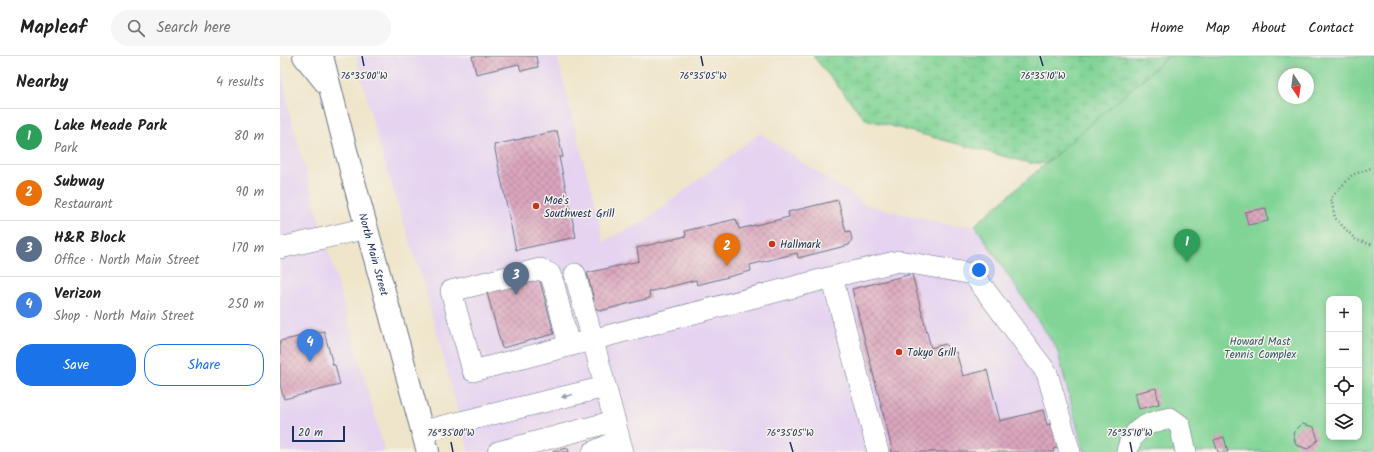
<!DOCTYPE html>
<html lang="en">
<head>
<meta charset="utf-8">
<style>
	:root { --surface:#fff; --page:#f6f6f6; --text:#222; --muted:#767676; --line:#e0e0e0; --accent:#1a73e8 }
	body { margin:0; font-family:Kalam,sans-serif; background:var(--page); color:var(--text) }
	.controls { position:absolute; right:12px; bottom:12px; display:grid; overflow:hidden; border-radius:8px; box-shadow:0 2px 6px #0003 }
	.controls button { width:36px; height:36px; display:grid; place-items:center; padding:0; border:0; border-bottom:1px solid var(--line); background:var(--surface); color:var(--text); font:20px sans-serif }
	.compass { position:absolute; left:998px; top:12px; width:36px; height:36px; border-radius:50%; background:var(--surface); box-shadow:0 2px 6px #0003; rotate:167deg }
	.scale { position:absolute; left:12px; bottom:10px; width:53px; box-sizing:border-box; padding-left:4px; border:2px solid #1b2f5e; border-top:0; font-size:11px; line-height:14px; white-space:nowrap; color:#1b2f5e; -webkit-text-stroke:3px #f7f3e8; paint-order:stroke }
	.you { position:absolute; left:699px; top:214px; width:14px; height:14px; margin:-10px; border:3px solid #fff; border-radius:50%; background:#1a73e8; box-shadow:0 0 0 6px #1a73e833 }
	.badge { display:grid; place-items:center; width:26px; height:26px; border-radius:50%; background:var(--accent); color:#fff; font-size:13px; font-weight:700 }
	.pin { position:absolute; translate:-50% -33px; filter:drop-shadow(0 1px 2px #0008) }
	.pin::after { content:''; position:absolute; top:21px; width:14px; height:12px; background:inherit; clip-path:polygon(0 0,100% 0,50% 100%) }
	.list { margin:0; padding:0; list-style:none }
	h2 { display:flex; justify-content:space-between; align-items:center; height:52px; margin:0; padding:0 16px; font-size:17px }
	h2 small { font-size:13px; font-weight:400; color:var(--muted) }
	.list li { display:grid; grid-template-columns:26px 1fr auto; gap:12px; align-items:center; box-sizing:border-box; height:56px; padding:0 16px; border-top:1px solid var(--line) }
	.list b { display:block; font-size:15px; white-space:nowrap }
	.list p { margin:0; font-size:13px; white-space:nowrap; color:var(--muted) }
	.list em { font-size:13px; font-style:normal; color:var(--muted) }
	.actions { display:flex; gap:8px; padding:12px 16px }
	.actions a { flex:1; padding:9px 0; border:1px solid var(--accent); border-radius:16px; text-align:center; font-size:14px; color:var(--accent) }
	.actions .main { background:var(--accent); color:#fff }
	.icon { flex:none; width:22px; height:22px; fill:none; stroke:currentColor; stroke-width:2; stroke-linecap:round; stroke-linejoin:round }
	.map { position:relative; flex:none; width:1094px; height:396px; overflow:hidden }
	header { display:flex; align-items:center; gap:24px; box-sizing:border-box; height:56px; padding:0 20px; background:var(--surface); border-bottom:1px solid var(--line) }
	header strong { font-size:19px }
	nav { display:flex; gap:22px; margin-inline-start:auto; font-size:14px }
	.search { width:280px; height:36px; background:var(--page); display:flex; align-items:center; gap:10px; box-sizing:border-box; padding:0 14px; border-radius:22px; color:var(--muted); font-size:15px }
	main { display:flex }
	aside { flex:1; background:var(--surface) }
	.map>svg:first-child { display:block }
	.built { fill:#e5d3f1 }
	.wetland { fill:url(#wetland-marsh); stroke:#4e827a }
	.park { fill:#81d496; stroke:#4e827a; fill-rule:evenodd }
	.building { fill:url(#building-cross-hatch) }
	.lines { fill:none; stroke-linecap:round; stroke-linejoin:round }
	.minor-casing { stroke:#656f84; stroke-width:22 }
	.major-casing { stroke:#656f84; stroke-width:24 }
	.path { stroke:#656f84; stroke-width:2.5; stroke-dasharray:1 3; stroke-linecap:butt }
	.minor { stroke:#fff; stroke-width:21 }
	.major { stroke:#fff; stroke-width:22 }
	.oneway { fill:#8d97ae }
	.ticks { fill:none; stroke:#1b2f5e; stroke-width:1.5 }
	.poi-dot { fill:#c8321e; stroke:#f7f3e8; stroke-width:1.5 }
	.labels { text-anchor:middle; stroke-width:3; stroke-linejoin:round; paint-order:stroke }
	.poi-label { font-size:11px; fill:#1b2f5e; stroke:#f7f3e8; text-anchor:start }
	.street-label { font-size:11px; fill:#1b2f5e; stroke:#f7f3e8 }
	.park-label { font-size:11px; fill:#34586c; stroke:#f7f3e8 }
	.ticks-label { font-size:10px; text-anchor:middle; fill:#1b2f5e; stroke:#f7f3e8; stroke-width:3; stroke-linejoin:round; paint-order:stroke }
</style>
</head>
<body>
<header>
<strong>Mapleaf</strong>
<div class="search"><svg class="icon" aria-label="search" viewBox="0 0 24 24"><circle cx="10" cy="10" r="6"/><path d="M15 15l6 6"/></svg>Search here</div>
<nav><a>Home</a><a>Map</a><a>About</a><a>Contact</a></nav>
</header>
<main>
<aside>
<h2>Nearby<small>4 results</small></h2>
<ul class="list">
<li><span class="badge" style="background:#2e9e5b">1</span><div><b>Lake Meade Park</b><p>Park</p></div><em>80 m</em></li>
<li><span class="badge" style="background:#e8710a">2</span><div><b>Subway</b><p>Restaurant</p></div><em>90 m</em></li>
<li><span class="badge" style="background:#5c6f8a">3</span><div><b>H&amp;R Block</b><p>Office · North Main Street</p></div><em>170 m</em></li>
<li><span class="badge" style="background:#3f7fe0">4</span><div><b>Verizon</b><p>Shop · North Main Street</p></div><em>250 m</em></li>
</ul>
<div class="actions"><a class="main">Save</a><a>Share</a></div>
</aside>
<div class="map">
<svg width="1094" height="396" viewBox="0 0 1094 396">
	<defs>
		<pattern id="wetland-marsh" width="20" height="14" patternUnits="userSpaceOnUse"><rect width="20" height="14" fill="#81d496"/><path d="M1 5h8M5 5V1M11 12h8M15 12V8" fill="none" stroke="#6fb684"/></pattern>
		<pattern id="building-cross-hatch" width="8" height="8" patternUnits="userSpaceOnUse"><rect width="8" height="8" fill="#dba6bd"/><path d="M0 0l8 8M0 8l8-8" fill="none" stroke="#b1889d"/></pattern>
	</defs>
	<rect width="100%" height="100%" fill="#f7f3e8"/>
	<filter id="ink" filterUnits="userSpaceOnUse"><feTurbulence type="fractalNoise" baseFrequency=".025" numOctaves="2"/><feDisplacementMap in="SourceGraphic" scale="8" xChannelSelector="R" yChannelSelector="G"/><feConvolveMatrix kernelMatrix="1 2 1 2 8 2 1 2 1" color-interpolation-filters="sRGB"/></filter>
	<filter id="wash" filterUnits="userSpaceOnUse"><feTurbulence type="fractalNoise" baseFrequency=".012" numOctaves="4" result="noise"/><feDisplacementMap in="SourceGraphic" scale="16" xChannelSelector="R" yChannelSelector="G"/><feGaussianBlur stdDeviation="0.9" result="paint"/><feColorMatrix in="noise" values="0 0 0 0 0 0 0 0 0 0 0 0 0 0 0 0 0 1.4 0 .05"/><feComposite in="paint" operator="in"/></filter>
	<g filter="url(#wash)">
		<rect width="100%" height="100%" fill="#efe5ca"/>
		<path class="built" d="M76,0H277L324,185L363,166L480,77L586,149L673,170L695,169L777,293L804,396H189L143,226L100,93Z
			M0,3L9,56L105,396H0Z"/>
		<path class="wetland" d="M533,0H957L805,107H749L585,63Z"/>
		<path class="park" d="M889,0H1094V396H804L777,293L695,169ZM1004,18H1028V42H1004ZM1049,243H1079V381H1049Z"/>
		<g id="blocks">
			<path class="building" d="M192,0H256L258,11L241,15L239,8L196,18Z
				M277,75L283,101H279L296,181L236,194L214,89Z
				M558,144L566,176L570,175L572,183L569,189L518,202L517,197L470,209L471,215L417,229L416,224L369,236L370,242L320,255L314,251L312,245L314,244L307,217L359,205L357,192L406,180L405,175L456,163L459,173L509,161L508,156Z
				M986,152L988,165L968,169L965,156Z
				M632,218L651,292L666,288L668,298L676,296L683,320L707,314L720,365L763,354L767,369L775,366L781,391L773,393L774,396H612L611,394L612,393L572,233Z
				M259,221L274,278L222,292L206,233Z
				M44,275L53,309H55L60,329L4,343L0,329V285Z
				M876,332L879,348L859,353L855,337Z
				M1022,368L1034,371L1038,384L1028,393L1016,389L1013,377Z
				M944,381L948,396H938L934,384Z
				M288,392L289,396H273V395Z"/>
		</g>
	</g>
	<g filter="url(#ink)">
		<use href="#blocks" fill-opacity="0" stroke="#656f84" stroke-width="1"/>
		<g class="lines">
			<defs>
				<path id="minor" d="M0,192L87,172
					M295,218L343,396
					M552,221L619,205L693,218L767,317L790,396
					M289,290L274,229L270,218L260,213L171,235L193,315L552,221L598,396
					M143,375L325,331
					M218,396L335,365
					M313,396L339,384
					M847,396C851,372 869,366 890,362L900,369L906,396"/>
				<g id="major">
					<path d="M24,0L45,26"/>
					<path id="s1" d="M42,0L74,126L148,396"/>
				</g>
			</defs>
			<use href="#minor" class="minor-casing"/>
			<use href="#major" class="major-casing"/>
			<path class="path" d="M1094,111L1072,119L1051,142L1055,162L1076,184L1094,189"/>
			<use href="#minor" class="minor"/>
			<use href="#major" class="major"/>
		</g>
		<defs><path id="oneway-solid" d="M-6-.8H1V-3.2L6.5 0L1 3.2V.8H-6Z"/></defs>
		<use class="oneway" href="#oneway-solid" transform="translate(287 340) rotate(166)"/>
	</g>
	<path class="ticks" d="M82,0L84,10M421,0L423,10M760,0L763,10M171,386L173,396M510,386L513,396M850,386L852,396"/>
	<g class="poi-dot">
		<circle cx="256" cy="150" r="4"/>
		<circle cx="492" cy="188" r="4"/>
		<circle cx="619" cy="296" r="4"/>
	</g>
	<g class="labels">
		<g class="poi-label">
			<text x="264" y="148">Moe's<tspan x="264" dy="13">Southwest Grill</tspan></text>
			<text x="500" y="192">Hallmark</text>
			<text x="627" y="300">Tokyo Grill</text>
		</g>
		<g class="street-label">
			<text dy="4" stroke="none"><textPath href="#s1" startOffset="205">North Main Street</textPath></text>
		</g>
		<g class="park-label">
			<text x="980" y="289">Howard Mast<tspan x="980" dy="13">Tennis Complex</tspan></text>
		</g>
	</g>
	<g class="ticks-label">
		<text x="84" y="23">76°35'00"W</text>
		<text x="423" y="23">76°35'05"W</text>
		<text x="763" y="23">76°35'10"W</text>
		<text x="171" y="380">76°35'00"W</text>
		<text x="510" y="380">76°35'05"W</text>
		<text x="850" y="380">76°35'10"W</text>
	</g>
</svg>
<div class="controls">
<button>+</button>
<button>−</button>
<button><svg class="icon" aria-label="locate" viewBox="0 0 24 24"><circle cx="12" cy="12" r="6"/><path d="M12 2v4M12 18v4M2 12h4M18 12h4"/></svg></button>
<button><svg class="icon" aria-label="layers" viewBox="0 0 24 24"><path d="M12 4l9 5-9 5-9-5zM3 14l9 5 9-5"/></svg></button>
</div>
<svg class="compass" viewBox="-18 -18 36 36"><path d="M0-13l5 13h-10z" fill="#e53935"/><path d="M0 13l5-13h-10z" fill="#767676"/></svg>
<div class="scale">20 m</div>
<div class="you"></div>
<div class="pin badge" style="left:907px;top:206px;background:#2e9e5b">1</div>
<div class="pin badge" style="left:447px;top:210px;background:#e8710a">2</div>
<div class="pin badge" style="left:236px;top:239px;background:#5c6f8a">3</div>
<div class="pin badge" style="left:30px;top:306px;background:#3f7fe0">4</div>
</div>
</main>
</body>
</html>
